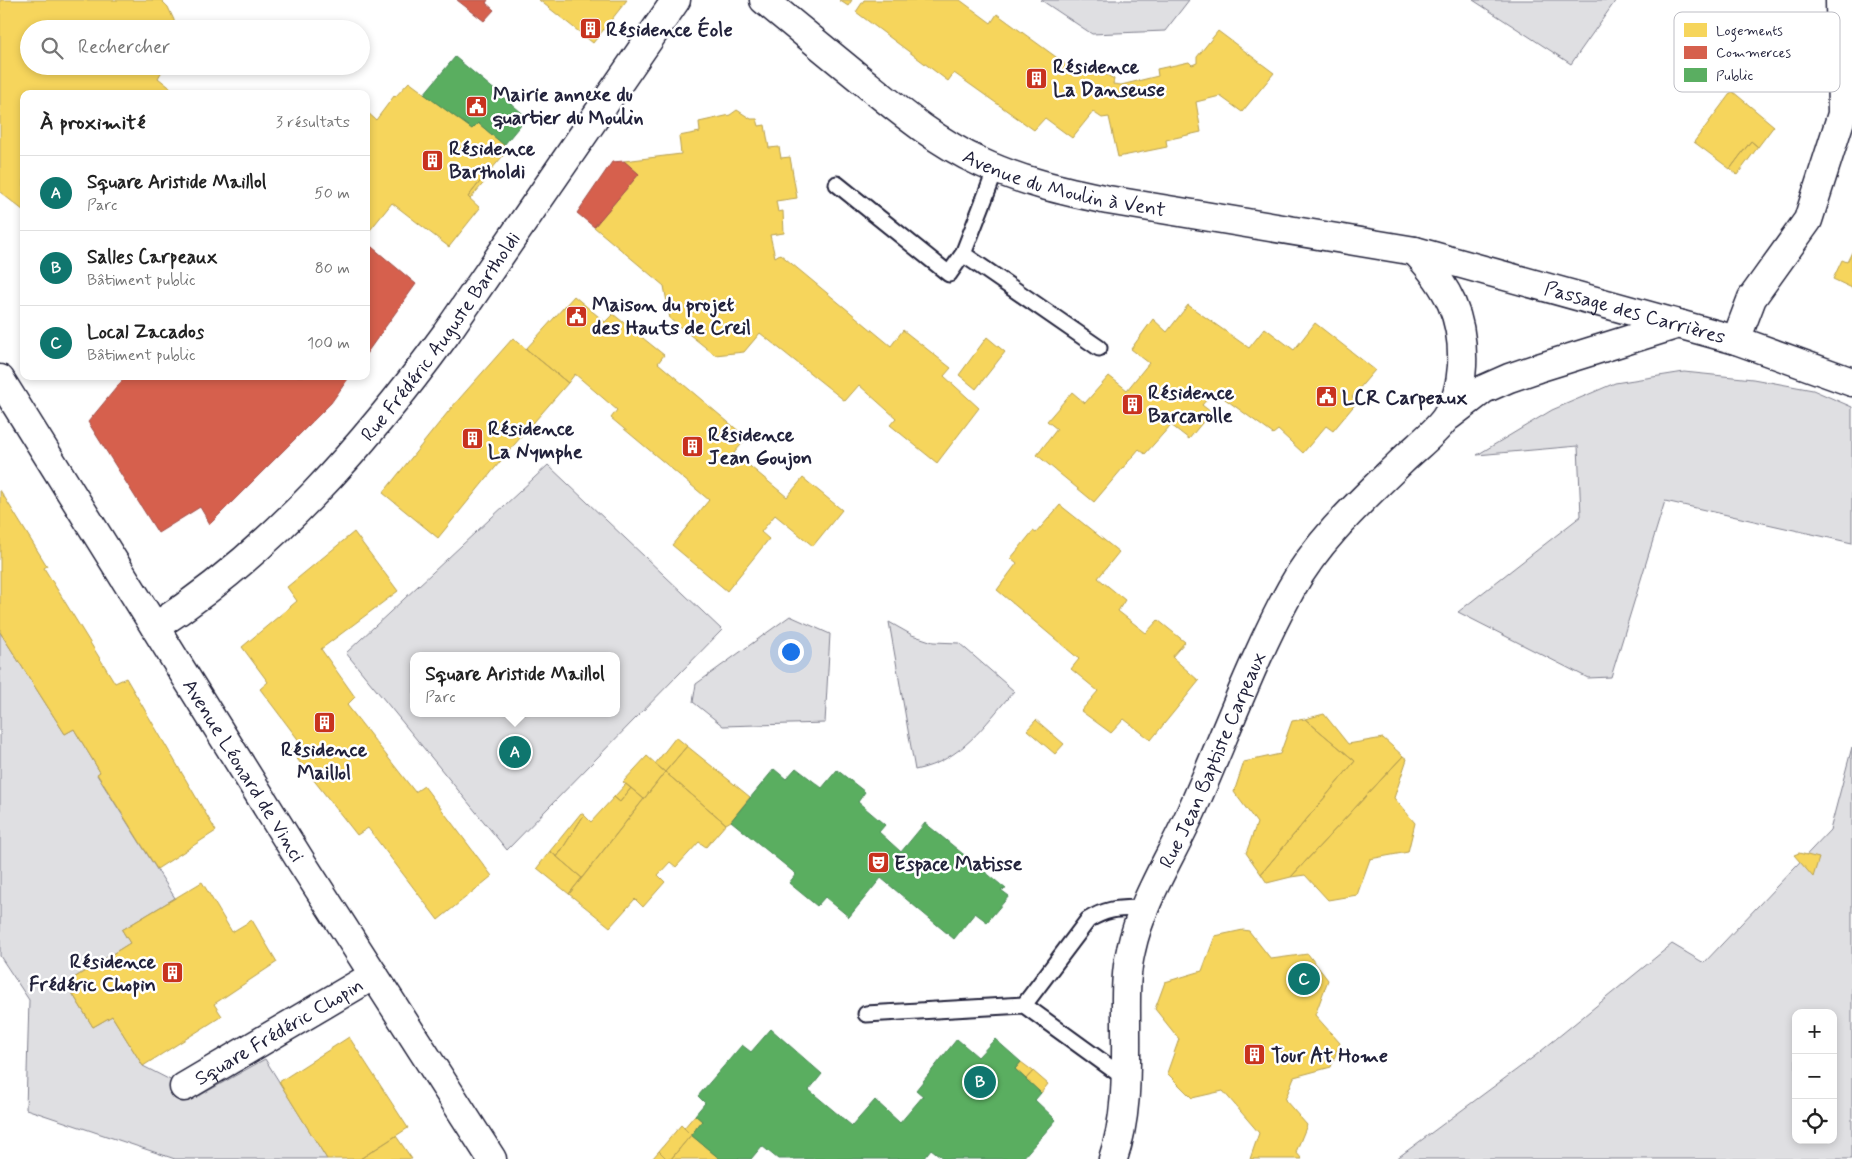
<!DOCTYPE html>
<html lang="fr">
<head>
<meta charset="utf-8">
<style>
	:root { --surface:#fff; --page:#f2f2f2; --text:#222; --muted:#767676; --line:#e0e0e0; --accent:#0f766e }
	body { margin:0; font-family:Mynerve,sans-serif; background:var(--page); color:var(--text) }
	.controls { position:absolute; right:15px; bottom:15px; display:grid; overflow:hidden; border-radius:10px; box-shadow:0 2px 8px #0003 }
	.controls button { width:45px; height:45px; display:grid; place-items:center; padding:0; border:0; border-bottom:1px solid var(--line); background:var(--surface); color:var(--text); font:25px sans-serif }
	.you { position:absolute; left:790px; top:651px; width:18px; height:18px; margin:-12px; border:4px solid #fff; border-radius:50%; background:#1a73e8; box-shadow:0 0 0 8px #1a73e833 }
	.badge { display:grid; place-items:center; width:32px; height:32px; border-radius:50%; background:var(--accent); color:#fff; font-size:16px; font-weight:700 }
	.pin { position:absolute; translate:-50% -50%; border:2px solid #fff; box-shadow:0 1px 5px #0006 }
	.popup { position:absolute; left:410px; top:652px; width:210px; height:65px; box-sizing:border-box; display:grid; place-content:center; border-radius:10px; background:var(--surface); filter:drop-shadow(0 1px 4px #0005); font-size:16px; white-space:nowrap; color:var(--muted) }
	.popup b { font-size:19px; color:var(--text) }
	.popup::after { content:''; position:absolute; left:50%; top:100%; margin-left:-10px; border:10px solid transparent; border-top-color:var(--surface) }
	.list { margin:0; padding:0; list-style:none }
	h2 { display:flex; justify-content:space-between; align-items:center; height:65px; margin:0; padding:0 20px; font-size:21px }
	h2 small { font-size:16px; font-weight:400; color:var(--muted) }
	.list li { display:grid; grid-template-columns:32px 1fr auto; gap:15px; align-items:center; box-sizing:border-box; height:75px; padding:0 20px; border-top:1px solid var(--line) }
	.list b { display:block; font-size:19px; white-space:nowrap }
	.list p { margin:0; font-size:16px; white-space:nowrap; color:var(--muted) }
	.list em { font-size:16px; font-style:normal; color:var(--muted) }
	.icon { flex:none; width:28px; height:28px; fill:none; stroke:currentColor; stroke-width:2; stroke-linecap:round; stroke-linejoin:round }
	.map { position:relative; flex:none; width:1852px; height:1159px; overflow:hidden }
	.search { position:absolute; background:var(--surface); box-shadow:0 2px 8px #0003; left:20px; top:20px; width:350px; height:55px; display:flex; align-items:center; gap:12px; box-sizing:border-box; padding:0 18px; border-radius:28px; color:var(--muted); font-size:19px }
	.panel { position:absolute; background:var(--surface); box-shadow:0 2px 8px #0003; left:20px; top:90px; width:350px; height:290px; border-radius:10px }
	.map>svg:first-child { display:block }
	.green { fill:#dfdfe2; stroke:#80808e; fill-rule:evenodd }
	.homes { fill:#f6d55c; stroke:#b69f52 }
	.shops { fill:#d6604d; stroke:#a04d48 }
	.public { fill:#5aae61; stroke:#498456 }
	.lines { fill:none; stroke-linecap:round; stroke-linejoin:round }
	.lane-casing { stroke:#22223b; stroke-width:19 }
	.street-casing { stroke:#22223b; stroke-width:31 }
	.lane { stroke:#fff; stroke-width:15 }
	.street { stroke:#fff; stroke-width:28 }
	.labels { text-anchor:middle; stroke-width:5; stroke-linejoin:round; paint-order:stroke }
	.poi-label { font-size:20px; font-weight:bold; fill:#22223b; stroke:#fff; text-anchor:start }
	.street-label { font-size:20px; fill:#22223b; stroke:#fff }
	.key { fill:#fff; stroke:#bdbdc4; stroke-width:1 }
	.key-label { font-size:14px; fill:#22223b }
</style>
</head>
<body>
<div class="map">
<svg width="1852" height="1159" viewBox="0 0 1852 1159">
	<rect width="100%" height="100%" fill="#fff"/>
	<filter id="ink" filterUnits="userSpaceOnUse"><feTurbulence type="fractalNoise" baseFrequency=".02" numOctaves="2"/><feDisplacementMap in="SourceGraphic" scale="10" xChannelSelector="R" yChannelSelector="G"/><feConvolveMatrix kernelMatrix="1 2 1 2 8 2 1 2 1" color-interpolation-filters="sRGB"/></filter>
	<g filter="url(#ink)">
		<path class="green" d="M1041,0H1189L1165,31L1092,34Z
			M1473,0H1616L1571,64Z
			M1684,372L1753,379L1813,390L1852,407V543L1665,501L1611,677L1588,678L1458,612L1581,516L1578,446L1477,455L1552,410L1615,383Z
			M548,465L722,630L507,850L346,653ZM414,656H616V713H414Z
			M790,616L830,634L825,723L723,726L693,702L696,684Z
			M889,622L912,635L933,642L959,643L1014,691C983,726 963,760 915,770Z
			M0,632L65,734L74,729L100,772L97,775L175,898L122,930L130,943L66,983L93,1027L112,1016L143,1066L184,1087L199,1096L265,1059L327,1159H175L26,1109L29,1000L0,956Z
			M1852,747V1159H1396L1535,1056L1672,944L1704,963L1830,830ZM1796,1013H1833V1140H1796Z"/>
		<path class="homes" d="M0,0H161L168,7L174,20L175,29H136L131,21L125,29H29V66H165L158,78L178,94H24V211L0,192Z
			M539,0H627L593,43Z
			M839,0H852L848,6Z
			M864,0H960L991,23L997,14L1078,73L1086,63L1114,79L1113,84L1121,85L1158,76L1157,69L1189,62L1192,65L1197,63V57L1218,31L1274,73L1242,112L1220,96L1196,102L1201,132L1166,140L1167,147L1118,157L1109,117L1102,118L1093,112L1072,138L1045,118L1034,130L954,73L948,81L856,12Z
			M1724,15L1772,35L1760,63L1765,65L1757,84L1704,62Z
			M409,82L472,129L478,123L504,145L503,147L507,151L491,170L490,169L468,197L480,208L449,247L392,203L366,235V111L376,120L394,96L395,97Z
			M1732,91L1774,126L1758,147L1751,141L1730,169L1694,142Z
			M737,110L751,119H757L759,126L765,125L769,148L779,147L781,158L790,157L797,198L776,201L778,212L783,211L784,233L770,235L775,257L780,254L891,346L903,330L951,368L944,376L979,408L937,463L890,425L896,418L859,385L845,401L760,333L744,352L715,355L670,319L664,286L594,227L639,174L624,161L681,154L679,136L700,132L699,122L730,115Z
			M1751,141L1758,147L1737,175L1730,169Z
			M490,169L493,172L470,199L468,197Z
			M1852,252V288L1833,279L1842,260L1847,262Z
			M574,296L605,322L613,314L664,355L658,363L747,438L734,453L787,497L803,478L842,510L813,546L775,515L761,532L769,539L727,591L672,545L709,500L611,418L617,410L575,374L568,383L526,349Z
			M1188,305L1249,348L1265,328L1294,350L1315,323L1375,370L1352,397L1357,402L1333,431L1326,426L1303,453L1278,430L1273,434L1214,391L1202,405L1211,412L1189,439L1171,425L1145,454L1139,449L1094,502L1037,455L1057,429L1047,421L1072,392L1085,403L1109,376L1127,390L1149,363L1131,349L1153,319L1167,332Z
			M987,337L1005,352L976,389L959,375Z
			M513,338L568,383L508,452L438,538L383,493L452,407Z
			M0,490L47,566L44,568L115,683L126,678L216,831L157,869L97,774L100,772L74,729L65,734L0,632Z
			M1060,505L1119,552L1098,578L1125,600L1118,611L1146,633L1158,620L1185,642L1172,657L1199,681L1151,740L1124,719L1111,733L1081,711L1098,691L1071,669L1079,659L997,590L1017,563L1011,558L1033,531L1036,533Z
			M354,532L398,591L321,649L355,697L347,705L415,792L424,786L492,876L438,920L368,828L357,835L290,750L300,742L260,689L268,682L242,647L297,601L287,587Z
			M1324,714L1348,744L1383,738L1403,756L1291,877L1267,883L1261,874L1355,761L1305,719Z
			M1305,719L1355,761L1261,874L1246,853L1257,823L1234,792L1244,762L1280,754L1292,721Z
			M1036,720L1064,744L1055,754L1027,730Z
			M676,737L687,746L665,772L655,764Z
			M687,746L750,797L731,821L726,824L665,772Z
			M647,756L665,772L644,799L623,782Z
			M1403,756L1407,759L1394,798L1415,823L1408,852L1370,859L1357,895L1328,900L1305,875L1291,877Z
			M665,772L726,824L706,847L699,842L676,867L670,862L658,875L665,882L643,907L635,899L610,927L569,894Z
			M626,784L631,788L620,802L614,797Z
			M631,788L644,799L582,878L557,857L584,815L591,822L614,797L620,802Z
			M581,813L584,815L557,857L550,851Z
			M550,851L582,878L569,894L537,868Z
			M1799,853L1819,858L1813,877L1794,855Z
			M202,882L232,932L252,920L277,962L214,1004L222,1016L143,1066L112,1016L93,1027L66,983L130,943L122,930Z
			M1243,930L1249,931L1271,959L1308,954L1328,980L1315,1015L1340,1043L1331,1067L1294,1077L1285,1100L1307,1125L1296,1152L1302,1159H1250L1259,1133L1223,1091L1192,1098L1167,1073L1179,1039L1155,1009L1165,982L1202,971L1215,936Z
			M349,1037L408,1128L360,1159H327L279,1082Z
			M1021,1062L1033,1071L1026,1079L1015,1069Z
			M1033,1071L1048,1084L1041,1093L1026,1079Z
			M695,1115L702,1121L691,1135L684,1128Z
			M681,1125L691,1135L671,1159H667L659,1151Z
			M691,1135L720,1159H671Z
			M396,1136L412,1159H360Z
			M659,1151L667,1159H652Z"/>
		<path class="shops" d="M457,0H488L486,3L494,10L484,21Z
			M624,161L639,174L594,227L577,213L612,162Z
			M366,242L416,284L366,354Z
			M126,376H350L331,403L210,524L200,507L158,533L88,422Z"/>
		<path class="public" d="M455,57L527,117L504,145L478,123L472,129L424,94Z
			M796,768L822,788L837,770L865,792L858,802L885,825L879,832L901,852L925,823L1006,889L1001,890L1009,896L987,922L975,913L954,939L881,878L849,917L825,897L817,906L789,883L796,874L731,821L774,769L786,779Z
			M771,1029L822,1074L809,1090L852,1126L875,1100L900,1123L923,1096L916,1090L957,1039L978,1057L995,1039L1021,1062L1015,1069L1041,1093L1035,1100L1056,1120L1022,1159H944L931,1149L923,1159H778L762,1146L751,1159H720L691,1135L702,1121L695,1115L705,1103L698,1096L742,1045L751,1052Z"/>
		<g class="lines">
			<defs>
				<path id="lane" d="M996,169L963,254L1099,348
					M837,184L949,274L963,254
					M866,1014L1024,1005
					M1126,1079L1024,1005L1088,920C1109,907 1120,909 1145,908"/>
				<g id="street">
					<path id="s1" d="M764,0C797,27 831,55 864,82C901,112 937,142 980,162C1020,181 1064,191 1108,200L1415,251L1736,340L1852,382"/>
					<path d="M1736,340L1752,298L1808,220L1842,114L1840,0"/>
					<path id="s2" d="M0,379L302,863L492,1159"/>
					<path d="M1449,416L1484,389L1509,378L1538,368L1679,324"/>
					<path id="s3" d="M155,627C272,551 365,445 446,334L676,0"/>
					<path id="s4" d="M184,1087L374,975"/>
					<path id="s5" d="M1113,1159C1128,1115 1126,1068 1126,1022C1126,998 1125,974 1131,950C1141,902 1172,855 1192,810C1225,736 1252,660 1291,589C1318,540 1361,501 1401,462C1415,448 1433,435 1445,419C1456,403 1461,385 1462,366C1464,316 1448,287 1415,251"/>
				</g>
			</defs>
			<use href="#lane" class="lane-casing"/>
			<use href="#street" class="street-casing"/>
			<use href="#lane" class="lane"/>
			<use href="#street" class="street"/>
		</g>
	</g>
	<defs>
		<symbol id="building-square" viewBox="-11 -11 22 22"><rect x="-9" y="-9" width="18" height="18" rx="4" fill="#c8321e" stroke="#fff"/><path d="M-4-6H4V6H1V3H-1V6H-4ZM-2.5-4.3h1.7v1.8h-1.7ZM.8-4.3h1.7v1.8H.8ZM-2.5-1h1.7V.8h-1.7ZM.8-1h1.7V.8H.8Z" fill="#fff"/></symbol>
		<symbol id="civic-square" viewBox="-11 -11 22 22"><rect x="-9" y="-9" width="18" height="18" rx="4" fill="#c8321e" stroke="#fff"/><path d="M-.6-6.5H3V-4.5H.6V-3L4-1V1h2V6H-6V1h2V-1L-.6-3ZM-1.2 2.5V6h2.4V2.5Z" fill="#fff"/></symbol>
		<symbol id="theatre-square" viewBox="-11 -11 22 22"><rect x="-9" y="-9" width="18" height="18" rx="4" fill="#c8321e" stroke="#fff"/><path d="M-5-5.5Q0-4 5-5.5V0Q5 5 0 6Q-5 5-5 0ZM-3.3-2.5H-1v1.5H-3.3ZM1-2.5H3.3v1.5H1ZM-2.8 1Q0 5.5 2.8 1Z" fill="#fff"/></symbol>
	</defs>
	<g fill-rule="evenodd">
		<use href="#building-square" x="578" y="16" width="25" height="25"/>
		<use href="#building-square" x="1024" y="66" width="25" height="25"/>
		<use href="#civic-square" x="464" y="94" width="25" height="25"/>
		<use href="#building-square" x="420" y="148" width="25" height="25"/>
		<use href="#civic-square" x="564" y="304" width="25" height="25"/>
		<use href="#civic-square" x="1314" y="384" width="25" height="25"/>
		<use href="#building-square" x="1120" y="392" width="25" height="25"/>
		<use href="#building-square" x="460" y="426" width="25" height="25"/>
		<use href="#building-square" x="680" y="434" width="25" height="25"/>
		<use href="#building-square" x="312" y="710" width="25" height="25"/>
		<use href="#theatre-square" x="866" y="850" width="25" height="25"/>
		<use href="#building-square" x="160" y="960" width="25" height="25"/>
		<use href="#building-square" x="1242" y="1042" width="25" height="25"/>
	</g>
	<g class="labels">
		<g class="poi-label">
			<text x="606" y="36">Résidence Éole</text>
			<text x="1053" y="73">Résidence<tspan x="1053" dy="23">La Danseuse</tspan></text>
			<text x="493" y="101">Mairie annexe du<tspan x="493" dy="23">quartier du Moulin</tspan></text>
			<text x="449" y="155">Résidence<tspan x="449" dy="23">Bartholdi</tspan></text>
			<text x="592" y="311">Maison du projet<tspan x="592" dy="23">des Hauts de Creil</tspan></text>
			<text x="1148" y="399">Résidence<tspan x="1148" dy="23">Barcarolle</tspan></text>
			<text x="1342" y="404">LCR Carpeaux</text>
			<text x="488" y="435">Résidence<tspan x="488" dy="23">La Nymphe</tspan></text>
			<text x="708" y="441">Résidence<tspan x="708" dy="23">Jean Goujon</tspan></text>
			<text x="324" y="756" text-anchor="middle">Résidence<tspan x="324" dy="23">Maillol</tspan></text>
			<text x="894" y="870">Espace Matisse</text>
			<text x="156" y="968" text-anchor="end">Résidence<tspan x="156" dy="23">Frédéric Chopin</tspan></text>
			<text x="1271" y="1062">Tour At Home</text>
		</g>
		<g class="street-label">
			<text dy="7" stroke="none"><textPath href="#s1" startOffset="358">Avenue du Moulin à Vent</textPath></text>
			<text dy="7" stroke="none"><textPath href="#s1" startOffset="944">Passage des Carrières</textPath></text>
			<text dy="7" stroke="none"><textPath href="#s3" startOffset="410">Rue Frédéric Auguste Bartholdi</textPath></text>
			<text dy="7" stroke="none"><textPath href="#s5" startOffset="418">Rue Jean Baptiste Carpeaux</textPath></text>
			<text dy="7" stroke="none"><textPath href="#s2" startOffset="461">Avenue Léonard de Vinci</textPath></text>
			<text dy="7" stroke="none"><textPath href="#s4" startOffset="110">Square Frédéric Chopin</textPath></text>
		</g>
	</g>
	<rect x="1674" y="12" width="166" height="80" rx="8" class="key"/>
	<rect x="1684" y="23" width="23" height="14" fill="#f6d55c"/>
	<rect x="1684" y="46" width="23" height="13" fill="#d6604d"/>
	<rect x="1684" y="68" width="23" height="14" fill="#5aae61"/>
	<g class="key-label">
		<text x="1716" y="35">Logements</text>
		<text x="1716" y="57">Commerces</text>
		<text x="1716" y="80">Public</text>
	</g>
</svg>
<div class="controls">
<button>+</button>
<button>−</button>
<button><svg class="icon" aria-label="locate" viewBox="0 0 24 24"><circle cx="12" cy="12" r="6"/><path d="M12 2v4M12 18v4M2 12h4M18 12h4"/></svg></button>
</div>
<div class="you"></div>
<div class="pin badge" style="left:515px;top:752px">A</div>
<div class="popup"><b>Square Aristide Maillol</b>Parc</div>
<div class="pin badge" style="left:980px;top:1082px">B</div>
<div class="pin badge" style="left:1304px;top:979px">C</div>
<div class="search"><svg class="icon" aria-label="search" viewBox="0 0 24 24"><circle cx="10" cy="10" r="6"/><path d="M15 15l6 6"/></svg>Rechercher</div>
<section class="panel">
<h2>À proximité<small>3 résultats</small></h2>
<ul class="list">
<li><span class="badge">A</span><div><b>Square Aristide Maillol</b><p>Parc</p></div><em>50 m</em></li>
<li><span class="badge">B</span><div><b>Salles Carpeaux</b><p>Bâtiment public</p></div><em>80 m</em></li>
<li><span class="badge">C</span><div><b>Local Zacados</b><p>Bâtiment public</p></div><em>100 m</em></li>
</ul>
</section>
</div>
</body>
</html>
